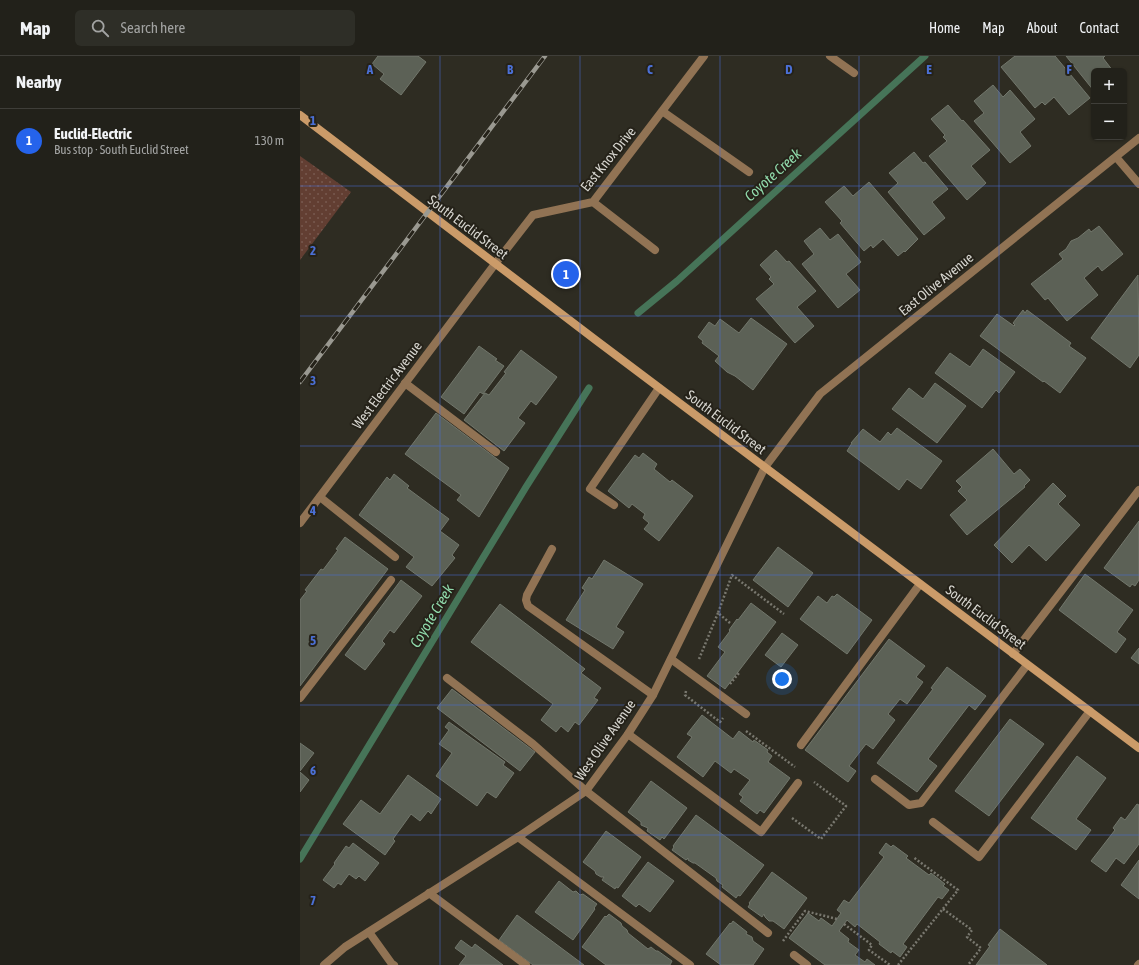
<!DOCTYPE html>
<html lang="en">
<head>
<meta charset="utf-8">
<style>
	:root { --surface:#22211a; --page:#2e2e27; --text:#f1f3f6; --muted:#a2a3a2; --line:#3f3e39; --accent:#2563eb }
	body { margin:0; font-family:"Asap Condensed",sans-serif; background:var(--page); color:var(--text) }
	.controls { position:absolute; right:12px; top:12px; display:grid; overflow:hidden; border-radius:6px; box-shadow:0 1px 3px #0004 }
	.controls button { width:36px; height:36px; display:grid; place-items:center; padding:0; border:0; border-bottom:1px solid var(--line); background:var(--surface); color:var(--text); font:20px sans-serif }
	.you { position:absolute; left:482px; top:623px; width:14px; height:14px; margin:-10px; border:3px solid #fff; border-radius:50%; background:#1a73e8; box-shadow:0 0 0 6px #1a73e833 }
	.badge { display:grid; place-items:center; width:26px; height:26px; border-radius:50%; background:var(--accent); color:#fff; font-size:13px; font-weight:700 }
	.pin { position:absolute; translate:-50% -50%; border:2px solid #fff; box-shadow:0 1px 4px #0006 }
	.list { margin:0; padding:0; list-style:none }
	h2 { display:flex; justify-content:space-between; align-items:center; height:52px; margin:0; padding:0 16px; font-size:17px }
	h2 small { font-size:13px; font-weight:400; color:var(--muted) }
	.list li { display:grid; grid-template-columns:26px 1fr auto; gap:12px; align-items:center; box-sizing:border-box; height:64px; padding:0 16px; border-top:1px solid var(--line) }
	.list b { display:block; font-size:15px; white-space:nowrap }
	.list p { margin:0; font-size:13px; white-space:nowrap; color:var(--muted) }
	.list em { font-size:13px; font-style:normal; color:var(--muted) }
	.icon { flex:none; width:22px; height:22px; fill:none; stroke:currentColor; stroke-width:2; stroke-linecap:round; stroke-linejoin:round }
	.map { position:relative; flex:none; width:839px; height:909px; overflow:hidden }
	header { display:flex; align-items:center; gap:24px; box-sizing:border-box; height:56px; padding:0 20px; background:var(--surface); border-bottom:1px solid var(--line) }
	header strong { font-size:19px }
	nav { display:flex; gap:22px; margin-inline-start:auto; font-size:14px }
	.search { width:280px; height:36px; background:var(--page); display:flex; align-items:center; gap:10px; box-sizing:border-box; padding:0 14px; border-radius:6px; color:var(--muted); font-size:15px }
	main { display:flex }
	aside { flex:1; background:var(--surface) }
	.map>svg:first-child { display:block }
	.park { fill:url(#park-dots) }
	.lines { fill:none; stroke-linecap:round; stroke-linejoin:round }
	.stream { stroke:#467458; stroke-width:7 }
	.building { fill:#5c6156; stroke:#72776c }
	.path { stroke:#79786f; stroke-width:2.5; stroke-dasharray:2 2; stroke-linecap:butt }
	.lane { stroke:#917354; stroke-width:8 }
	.street { stroke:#917354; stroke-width:8 }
	.secondary { stroke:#cb9b69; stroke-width:8 }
	.rail-casing { stroke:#9a9991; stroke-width:4.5 }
	.rail { stroke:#252219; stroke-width:3; stroke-dasharray:9; stroke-linecap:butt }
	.grid { fill:none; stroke:#4b70d6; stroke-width:1; stroke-opacity:0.55 }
	.labels { text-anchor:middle; stroke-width:4; stroke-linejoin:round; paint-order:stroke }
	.street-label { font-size:14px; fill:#d6d5cf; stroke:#252219 }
	.water-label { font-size:15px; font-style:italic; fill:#91dbac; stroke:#252219 }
	.grid-label { font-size:13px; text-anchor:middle; font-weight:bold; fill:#4b70d6; stroke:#252219; stroke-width:4; stroke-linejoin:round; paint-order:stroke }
</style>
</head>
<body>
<header>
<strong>Map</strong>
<div class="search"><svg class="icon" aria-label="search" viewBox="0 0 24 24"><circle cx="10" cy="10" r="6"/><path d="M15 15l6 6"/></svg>Search here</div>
<nav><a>Home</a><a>Map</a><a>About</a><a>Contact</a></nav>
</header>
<main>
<aside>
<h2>Nearby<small></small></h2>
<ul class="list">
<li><span class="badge">1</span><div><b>Euclid-Electric</b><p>Bus stop · South Euclid Street</p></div><em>130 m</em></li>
</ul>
</aside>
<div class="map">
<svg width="839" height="909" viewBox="0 0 839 909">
	<defs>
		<pattern id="park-dots" width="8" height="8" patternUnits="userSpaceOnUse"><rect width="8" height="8" fill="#623e32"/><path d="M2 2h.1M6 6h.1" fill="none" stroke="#78594f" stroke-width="1.8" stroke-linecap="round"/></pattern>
	</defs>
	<rect width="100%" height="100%" fill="#2e2c22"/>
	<path class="park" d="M0,100L51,136L0,204Z"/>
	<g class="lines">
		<path class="stream" d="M338,257L377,225L625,0
			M0,803L226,431L289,332"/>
	</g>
	<path class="building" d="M78,0H118L126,6L101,39L80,23L84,18L72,8Z
		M715,0H755L790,42L769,59L754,41L745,49L742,46L735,52L701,11Z
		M766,0H805L803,2L813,15H794V35Z
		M693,29L703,41L710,34L735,63L720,76L731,90L710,107L674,65L684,57L674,45Z
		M648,49L662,65L663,64L690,94L671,110L686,127L667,144L629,100L647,85L643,81L645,79L631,63Z
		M614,96L623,107L625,106L648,133L632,146L645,162L624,179L588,136L598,127L589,117Z
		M569,126L618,183L605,196L604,195L598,200L583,183L573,192L571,189L564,195L540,167L542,165L525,146L544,130L553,140Z
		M799,170L823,198L802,215L798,210L784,222L798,239L767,265L748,242L745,244L731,228L763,203L759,198L766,193L771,185L778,182L789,173L791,176Z
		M520,172L530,184L538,178L561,206L546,218L560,234L538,252L502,208L514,198L504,185Z
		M476,194L487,206L489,205L516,235L497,251L514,270L495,287L456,243L474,228L469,223L471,221L460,209Z
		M838,219L839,299L830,312L791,282Z
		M723,254L725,257L727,254L771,287L769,290L786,302L760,337L744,325L743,326L680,280L697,258L714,270L715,269L713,267Z
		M451,262L487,288L453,334L435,320L427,316L415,305L419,300L402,287L403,285L398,281L409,266L415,270L420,263L439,277Z
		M179,290L197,303L195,304L204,310L183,338L180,336L164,358L141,341Z
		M683,293L715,316L699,337L696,334L682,352L635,317L650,297L670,311Z
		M221,294L257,321L236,349L231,345L218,362L225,367L204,395L164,364L185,337L189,339L206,317L204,316Z
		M635,327L666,350L637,387L592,353L609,332L623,343Z
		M136,357L209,412L179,461L157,444L161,439L105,398Z
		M597,372L642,405L621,433L607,423L599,434L547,395L552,387H551L563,373L580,386L588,376L591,379Z
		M693,393L714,418L720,413L730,424L724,430L725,431L667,479L650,459L667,444L658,435L662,431L656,425Z
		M343,397L357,408L354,413L370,426L372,424L393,440L359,485L344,473L349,467L343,462L345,458L332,448L329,452L308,435L335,399L339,402Z
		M94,418L109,430L107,432L149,463L140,475L159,489L152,499L155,502L132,530L106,511L114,501L59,459L87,421L90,424Z
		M753,427L766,440L758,448L780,469L746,505L729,489L712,507L694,489Z
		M839,465V524L835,530L832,528L830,531L804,512Z
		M45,481L88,513L0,630V544L7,535L5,534L21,513L23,514L38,494L36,493Z
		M478,491L513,517L488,551L453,524Z
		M304,504L343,528L316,571L324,576L313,593L266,564L285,534L282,532L289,521L292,523Z
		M785,518L833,554L817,576L826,583L816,597L759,554Z
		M101,524L122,540L94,577L90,574L82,585L85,588L65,614L45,599Z
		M537,538L572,564L547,598L500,563L518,540L527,547L532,540L534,541Z
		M451,547L476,566L425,633L407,620L425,596L418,591L430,575L429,574L437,563L438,564Z
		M200,548L285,613L281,617L301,632L294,642L298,644L279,669L275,666L268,676L261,670L256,676L241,664L253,648L171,586Z
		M482,577L498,589L481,611L465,599Z
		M589,583L625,610L616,621L623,626L607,648L600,643L588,658L595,664L573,693L566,688L549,710L556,715L548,726L505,694Z
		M839,592V608L831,602Z
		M647,611L686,640L675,654L669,649L628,703L637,710L617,736L577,707L633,633L631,632Z
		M152,633L235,696L220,715L137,652Z
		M402,659L433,683L439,675L453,686L454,684L468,694L467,696L472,700L468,706L490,722L464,757L460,754L457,758L440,745L443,741L439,738L450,724L434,713L431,717L415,705L403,721L377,701L392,681L387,678Z
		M710,663L744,688L689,760L655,735Z
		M149,666L205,706L203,709L214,717L196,742L187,736L177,750L136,720L152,697L139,688L149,674L145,671Z
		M0,687L14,697L0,715Z
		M777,700L806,722L776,763L791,774L776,794L731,762Z
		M0,716L9,724L0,736Z
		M108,719L141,743L131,758L128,755L120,765L111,758L93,783L95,785L85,799L43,768L61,744L80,758Z
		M351,725L387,752L364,783L362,781L360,784L347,775L348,772L341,769V766L328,756Z
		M837,748L839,749V788L824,808L816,802L806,816L791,805L815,774L813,772L821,761L825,764Z
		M396,759L464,809L440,840L438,839L436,842L422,831L423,829L417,825L416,822L395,807H393L388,804V802L386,804L372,794L374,791L373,790Z
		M306,775L341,801L318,832L316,831L315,833L302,824L304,821H301L296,818L295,815L283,806Z
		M53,787L79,807L65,825L59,820L56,823L49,818L41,829L38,827L34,832L23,824L35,808L34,807L46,790L49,792Z
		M586,787L591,791L593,789L608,800L606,802L629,819L631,817L645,828L643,830L649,834L642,843L638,841L603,888L607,891L600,901L592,895L591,897L579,888L580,886L557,868L555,871L547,864L539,875L549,883L548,886L559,894L555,899L565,906L567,903L575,909H525L489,882L508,857L519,865L521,862L532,870L541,857L537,854L544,844L549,847L584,801L579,797Z
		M839,804V843L821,829Z
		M348,806L374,825L350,856L339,848L336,851L322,840Z
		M472,816L507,842L484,873L473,865H469L465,861L464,858L462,861L448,851L450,848L449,847Z
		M259,825L273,836L276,835L280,839L283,838L297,848L294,852L295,853L273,884L235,856Z
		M309,858L321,867L322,870L327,874L328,877L348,893L351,891L356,895H358L372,905L370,909H306L282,891L305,860L306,861Z
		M217,859L284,909H233L199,884Z
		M433,865L447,876L446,878L452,881L453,885L464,893L453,909H421L406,898L430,867L431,868Z
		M700,873L747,909H676L690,890L688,889Z
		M161,884L172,892L175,888L203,909H159L166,900L155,892Z"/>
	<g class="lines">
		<path class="path" d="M430,567L418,557L432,519L484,558
			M399,603L418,557
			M430,628L439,617
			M386,635L385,639L420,666L423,662
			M446,675L495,711
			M492,762L521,783L546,750L514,726
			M643,853L672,874L667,881L681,892L668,909
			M544,868L572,889L569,894L590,909
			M483,885L505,855L537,863
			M598,909L658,834L613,801"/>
		<path class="lane" d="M105,327L196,396
			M20,441L95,501
			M314,449L290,433L359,332
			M252,493L227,539L226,544L228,550L353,639
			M713,598L839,434
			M371,603L446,658
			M147,622L233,688L286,735L468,877
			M0,642L91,524
			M328,678L461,776L498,727
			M501,689L620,528
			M575,723L609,749L621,747L727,609
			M633,766L679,801L790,655
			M218,781L390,909
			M129,837L226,909
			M69,876L92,908L94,909
			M494,899L507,909"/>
		<path class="street" d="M530,0L554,17
			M362,55L449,116
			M816,101L839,128
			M293,146L355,194
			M0,467L195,208L233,159L293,146L404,0
			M24,909L45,891L218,781L286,735L328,678L353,639L465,411L520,338L839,82
			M838,909L839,908"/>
		<path class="secondary" d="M0,59L297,285L839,692"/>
		<defs>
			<path id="rail" d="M0,326L245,0"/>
		</defs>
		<use href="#rail" class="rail-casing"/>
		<use href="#rail" class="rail"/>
	</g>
	<path class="grid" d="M140,0V909M280,0V909M420,0V909M559,0V909M699,0V909M0,130H839M0,260H839M0,390H839M0,519H839M0,649H839M0,779H839"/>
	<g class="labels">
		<g class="street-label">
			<text transform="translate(308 103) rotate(-51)" y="5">East Knox Drive</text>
			<text transform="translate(168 171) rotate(37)" y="5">South Euclid Street</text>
			<text transform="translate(636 228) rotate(-39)" y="5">East Olive Avenue</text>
			<text transform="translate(87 329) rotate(-53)" y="5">West Electric Avenue</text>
			<text transform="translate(426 366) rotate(37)" y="5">South Euclid Street</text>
			<text transform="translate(686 561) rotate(37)" y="5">South Euclid Street</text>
			<text transform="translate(305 684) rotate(-55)" y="5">West Olive Avenue</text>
		</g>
		<g class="water-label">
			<text transform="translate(473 119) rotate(-42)" y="5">Coyote Creek</text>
			<text transform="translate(132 560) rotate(-59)" y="5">Coyote Creek</text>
		</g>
	</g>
	<g class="grid-label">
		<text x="70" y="18">A</text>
		<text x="210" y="18">B</text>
		<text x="350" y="18">C</text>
		<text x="489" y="18">D</text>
		<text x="629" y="18">E</text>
		<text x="769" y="18">F</text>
		<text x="13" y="69">1</text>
		<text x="13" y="199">2</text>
		<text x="13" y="329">3</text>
		<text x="13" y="459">4</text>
		<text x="13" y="589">5</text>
		<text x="13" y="719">6</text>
		<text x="13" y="849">7</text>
	</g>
</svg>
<div class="controls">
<button>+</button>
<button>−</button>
</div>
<div class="you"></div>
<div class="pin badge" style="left:266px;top:218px">1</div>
</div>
</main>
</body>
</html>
